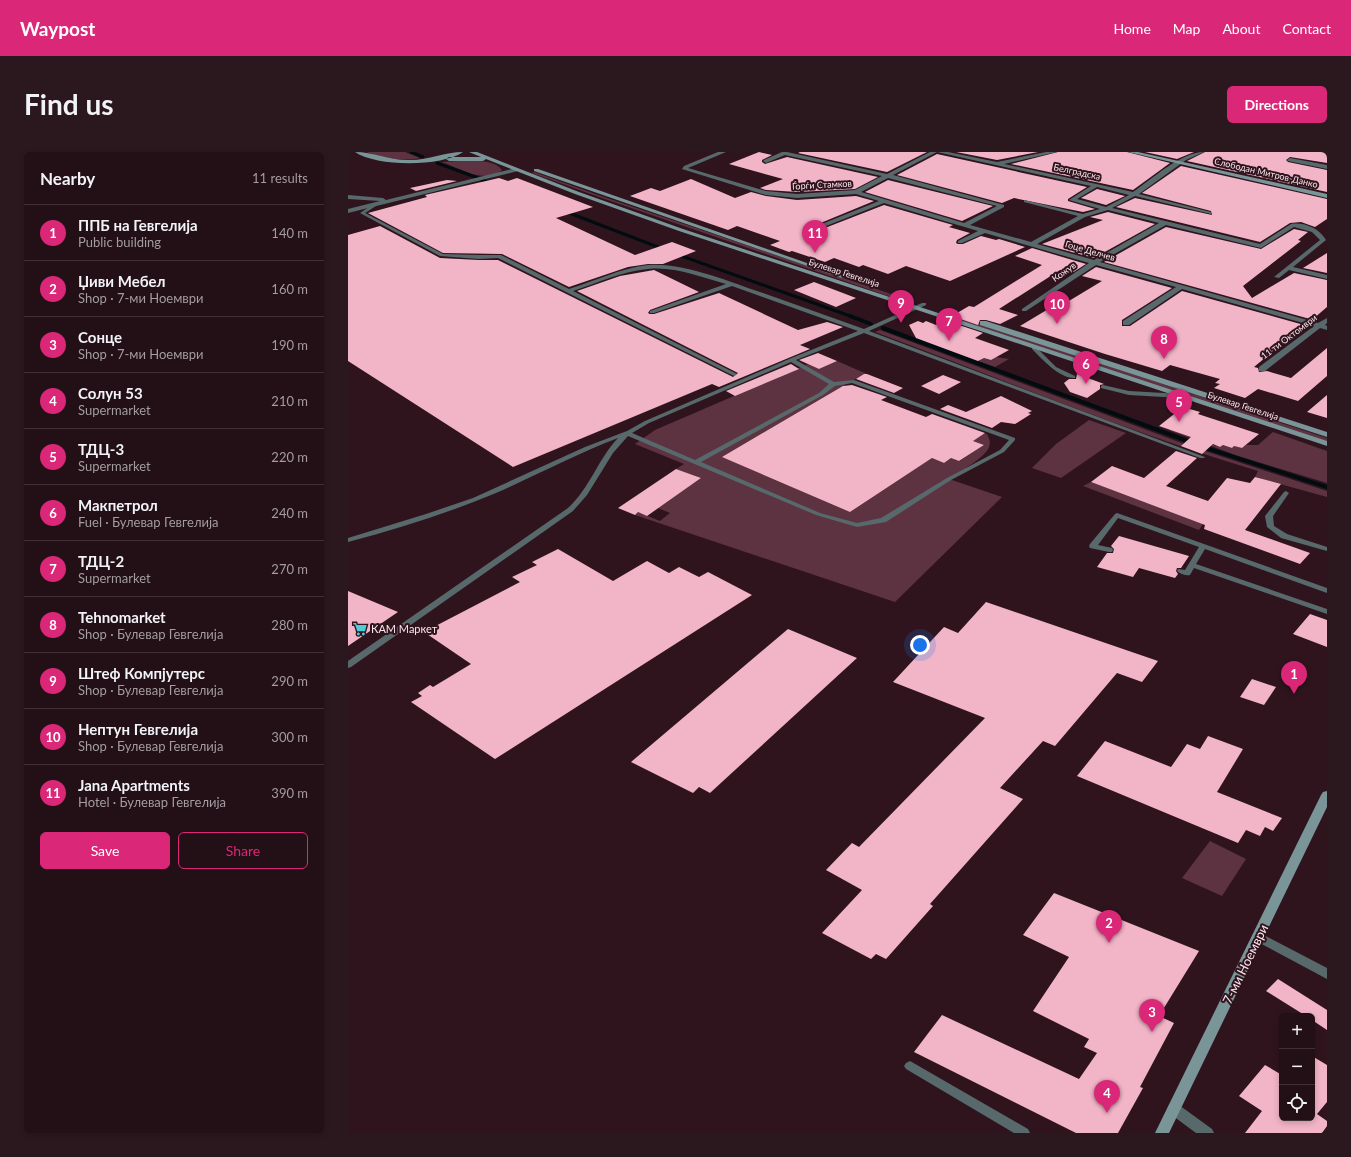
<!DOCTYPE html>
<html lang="en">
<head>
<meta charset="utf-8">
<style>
	:root { --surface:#230f16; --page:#2b181f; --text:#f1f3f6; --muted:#a39ca1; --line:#402f35; --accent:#db2777 }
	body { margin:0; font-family:Lato,sans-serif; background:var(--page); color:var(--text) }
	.controls { position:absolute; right:12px; bottom:12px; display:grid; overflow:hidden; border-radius:6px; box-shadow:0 2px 6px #0003 }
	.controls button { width:36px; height:36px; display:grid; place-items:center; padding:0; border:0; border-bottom:1px solid var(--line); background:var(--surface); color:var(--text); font:20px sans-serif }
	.you { position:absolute; left:572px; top:493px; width:14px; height:14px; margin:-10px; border:3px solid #fff; border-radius:50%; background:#1a73e8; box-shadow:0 0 0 6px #1a73e833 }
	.badge { display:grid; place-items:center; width:26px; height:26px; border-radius:50%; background:var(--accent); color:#fff; font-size:13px; font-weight:700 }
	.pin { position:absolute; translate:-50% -33px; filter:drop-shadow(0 1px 2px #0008) }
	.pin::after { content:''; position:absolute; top:21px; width:14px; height:12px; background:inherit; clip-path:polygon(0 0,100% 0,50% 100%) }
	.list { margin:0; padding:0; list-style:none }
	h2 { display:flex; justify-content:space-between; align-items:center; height:52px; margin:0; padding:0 16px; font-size:17px }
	h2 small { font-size:13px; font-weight:400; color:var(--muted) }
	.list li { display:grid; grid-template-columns:26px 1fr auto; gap:12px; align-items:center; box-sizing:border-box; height:56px; padding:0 16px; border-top:1px solid var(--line) }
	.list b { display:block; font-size:15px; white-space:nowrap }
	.list p { margin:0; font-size:13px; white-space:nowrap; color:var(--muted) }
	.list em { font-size:13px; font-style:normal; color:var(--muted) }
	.actions { display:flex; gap:8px; padding:12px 16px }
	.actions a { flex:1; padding:9px 0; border:1px solid var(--accent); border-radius:6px; text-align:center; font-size:14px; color:var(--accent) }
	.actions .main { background:var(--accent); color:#fff }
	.icon { flex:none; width:22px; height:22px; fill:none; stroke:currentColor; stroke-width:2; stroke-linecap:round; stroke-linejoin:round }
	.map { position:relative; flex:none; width:979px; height:981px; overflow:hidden; border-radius:6px }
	header { display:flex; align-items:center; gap:24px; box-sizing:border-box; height:56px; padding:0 20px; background:var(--accent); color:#fff }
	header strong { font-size:19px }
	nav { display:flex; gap:22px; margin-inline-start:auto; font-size:14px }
	.intro { display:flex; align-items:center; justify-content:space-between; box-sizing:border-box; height:96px; padding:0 24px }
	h1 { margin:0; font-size:28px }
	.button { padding:10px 18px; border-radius:6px; background:var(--accent); color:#fff; font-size:14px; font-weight:700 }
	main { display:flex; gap:24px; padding:0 24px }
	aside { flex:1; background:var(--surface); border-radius:6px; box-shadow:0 2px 6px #0003 }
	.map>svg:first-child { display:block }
	.green { fill:#5d3241 }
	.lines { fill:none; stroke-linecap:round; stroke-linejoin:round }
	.stream-far1 { stroke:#000c0f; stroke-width:3 }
	.stream { stroke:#000c0f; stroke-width:4 }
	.building { fill:#f2b4c7 }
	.lane { fill:#58696b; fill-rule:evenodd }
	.street { fill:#58696b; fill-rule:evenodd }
	.secondary { fill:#799598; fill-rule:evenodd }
	.labels { text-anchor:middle; stroke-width:4; stroke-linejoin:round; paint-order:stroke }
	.far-street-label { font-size:9px; fill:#fae6ec; stroke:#2f141e }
	.poi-label { font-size:11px; fill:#fae6ec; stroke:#2f141e; text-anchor:start }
	.near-street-label { font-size:13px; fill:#fae6ec; stroke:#2f141e }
</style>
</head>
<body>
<header>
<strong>Waypost</strong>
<nav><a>Home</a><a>Map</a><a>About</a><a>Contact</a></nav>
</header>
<div class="intro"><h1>Find us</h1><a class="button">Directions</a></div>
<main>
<aside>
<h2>Nearby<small>11 results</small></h2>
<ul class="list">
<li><span class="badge">1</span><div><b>ППБ на Гевгелија</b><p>Public building</p></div><em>140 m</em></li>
<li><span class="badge">2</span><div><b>Џиви Мебел</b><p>Shop · 7-ми Ноември</p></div><em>160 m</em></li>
<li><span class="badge">3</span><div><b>Сонце</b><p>Shop · 7-ми Ноември</p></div><em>190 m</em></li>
<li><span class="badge">4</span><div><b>Солун 53</b><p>Supermarket</p></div><em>210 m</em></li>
<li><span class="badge">5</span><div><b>ТДЦ-3</b><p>Supermarket</p></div><em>220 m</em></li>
<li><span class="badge">6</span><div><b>Макпетрол</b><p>Fuel · Булевар Гевгелија</p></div><em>240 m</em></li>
<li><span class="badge">7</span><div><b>ТДЦ-2</b><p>Supermarket</p></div><em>270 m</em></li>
<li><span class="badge">8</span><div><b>Tehnomarket</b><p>Shop · Булевар Гевгелија</p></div><em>280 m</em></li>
<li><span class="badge">9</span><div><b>Штеф Компјутерс</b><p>Shop · Булевар Гевгелија</p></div><em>290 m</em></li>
<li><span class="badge">10</span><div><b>Нептун Гевгелија</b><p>Shop · Булевар Гевгелија</p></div><em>300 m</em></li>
<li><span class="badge">11</span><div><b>Jana Apartments</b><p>Hotel · Булевар Гевгелија</p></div><em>390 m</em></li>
</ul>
<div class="actions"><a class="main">Save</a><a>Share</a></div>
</aside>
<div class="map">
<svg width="979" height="981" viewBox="0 0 979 981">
	<rect width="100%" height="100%" fill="#2f141e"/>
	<path class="green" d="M18,0H57L72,6C53,10 36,6 18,0Z
		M111,9C124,9 146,7 154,18C137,33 112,16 93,10Z
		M186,20L253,44L549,144L546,146L251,45L184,21Z
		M606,163L979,286V290L602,165Z
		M532,178L839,293L979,339V345L907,325L910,319C780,280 654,227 527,180Z
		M648,205L661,207L647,215L630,209L636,206L643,208Z
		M489,209L519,222L503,229L495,234L502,360L584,306L596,311L603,306L612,309L636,293L625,289L630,280L639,282C641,286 643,290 641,295C638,305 611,320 601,327L654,345L547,450L287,363L290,360L312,369L322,361L310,356L353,326L328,317L336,312L287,292L307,278L460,212L471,217Z
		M741,268L778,281L713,326L684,316L708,292Z
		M831,270L842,285L872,295L875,293L884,296L886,294L894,296L898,293H910L925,280L979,299V331L887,303L802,271L821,278Z
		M743,330L855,372L851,378L735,334Z
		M862,689L898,707L874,744L834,726Z"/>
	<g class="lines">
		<path class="stream-far1" d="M63,0L75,5
			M89,11L130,26
			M134,28L144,31
			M216,59L315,97
			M328,102L505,165"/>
		<path class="stream" d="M502,164L523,172
			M535,176L845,291
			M855,295L979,335"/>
	</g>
	<path class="building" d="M411,0L424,3L414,8V10L417,12L439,5L530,25L507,37L449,40L418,38L412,36L435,27L381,12Z
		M452,0H579L539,20L450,1Z
		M608,0H690L649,8Z
		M710,0H779L822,11L785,38L663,12Z
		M797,0H846L829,7Z
		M857,0H979V11L942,5L938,8L940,10L979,18V40L839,9Z
		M589,2L739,35L720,47V49L747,57L735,60L666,46L654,51L549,23Z
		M833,14L979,47V67L967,75L953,70L942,71L912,90L768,55L787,46L864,63L863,59L794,41Z
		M151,26L160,29L169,26L245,55L208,66L287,103L324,90L348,99L315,112H300L280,115L221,135L154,102L95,101L20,61L79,45L77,43Z
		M343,27L387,46L403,40L418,44L449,48L508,44L526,49L458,77V80L459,82L464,81L536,53L605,73L601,75L622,81L609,88L608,91L610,92H615L633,84L648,88L651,87L677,95L602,129L558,114L540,122L515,113L511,115L486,106L477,110L444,99L441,100L422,93L432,89L389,74L380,78L282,44L303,36L312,39Z
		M99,28L109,29L68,39L62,36Z
		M540,28L645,54L614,69L517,40Z
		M749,37L777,44L758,53L733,46Z
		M760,60L807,72L746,106L694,92L755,68L742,65Z
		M32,74L92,106L131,108H150L385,225L390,221L229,139L272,124L306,118L351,140L302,158L300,161L302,162H306L371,141L450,178L479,170L495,175L452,193L462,197L371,235L364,232L165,315L0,209V83Z
		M818,75L913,97L946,77L960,80L950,88L953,89L895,134L904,146L946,121L979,128V155L965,167H962L756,110Z
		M684,96L738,112L724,121L712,118L651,157L670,163L652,172L638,168H632L630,173L604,164L621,154L626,155L694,113L667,104Z
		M979,101V121L955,116Z
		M748,115L824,136L774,168V174H782L834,139L956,173L906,215L910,216L911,220L919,219L943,226L979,196V224L950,249L910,237L897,246L866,236L872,232L867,231L872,227L822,213L814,219L757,202L672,174L702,156L706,158L754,129L734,124Z
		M466,130L508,146L488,155L446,138Z
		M596,168L635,181L627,186L661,198L643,208L636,206L630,209L568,186L561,173L570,169L575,171L578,169L588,173Z
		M470,201L489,209L471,217L451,208Z
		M443,212L451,217L387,244L378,239Z
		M516,222H519L555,236L546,241L508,227Z
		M729,222L756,232L752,233V237L739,246L722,240L716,231L721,227H728Z
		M595,223L613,230L591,242L573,234Z
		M504,233L539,245L533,248L578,265L584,262L637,281L625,289L636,293L611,309L603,306L596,311L584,306L502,360L374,305L495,234Z
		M979,243V266L959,260Z
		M653,244L684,259L680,261L683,262L667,272L653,270L644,276L592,257L600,253L618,260Z
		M835,255L852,260L850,262L911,282L894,296L886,294L884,296L875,293L872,295L865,292L854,302L833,294L843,285L811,274Z
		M828,299L849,306L818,334L860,349L879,326L902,331L907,325L933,332L897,378L962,401L952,412L856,377L857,373L743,330L764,314L796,326Z
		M328,317L353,326L299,364L290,360L287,363L270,356Z
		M771,384L841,404L833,416H829L828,419L830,422L827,426L791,416L785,425L749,415L759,401H765L766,397L763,394Z
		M210,397L265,429L299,409L321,421L331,415L351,425L360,420L404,443L147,607L63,550L74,544L70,541L82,533L85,535L123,512L76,480L172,430L164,425L189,413L184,410Z
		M0,439L50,460L0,494Z
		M638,450L810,509L794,530L769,521L707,594L695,589L652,636L675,647L582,752L585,754L538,807L528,802L523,807L474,781L514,738L478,718L504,691L511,695L637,566L545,530L596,475L610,481Z
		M962,462L979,468V495L945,482Z
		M440,477L509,506L362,641L351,635L345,641L283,610Z
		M904,527L928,535L916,553L892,545Z
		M860,584L895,597L869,640L934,666L925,679L917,675L912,684L898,678L890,691L729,624L757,589L823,615L839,592L852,597Z
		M706,741L851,799L811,864L826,871L792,935L795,936L770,981H728L566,900L594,863L731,927L749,901L736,895L741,887L685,859L721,805L675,783Z
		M930,827L979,858V878L964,868V864H958L918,839Z
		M964,904L979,913V950L969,962L979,969V974L974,981H897L914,959L891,944L917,913L934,923V966H964Z"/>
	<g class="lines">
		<path class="lane" d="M27,51L31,52L17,61L95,102L131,103H153L221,137C247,129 273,116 300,113C335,110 382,130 415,141C449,153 482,165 516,177L574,151H578V153L521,179L857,305L856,306H852L516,181L448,208L486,230L506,228L667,286V288L656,300L603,328L538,370L509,375L468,363L280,284L265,301L239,343L225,359L3,515L0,516V509L220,356C242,336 250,307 270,286C228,302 189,323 148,341C100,361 50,377 0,390V386L78,362L125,346L237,295L279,279L297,269L441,207L510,179L384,134L306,161H302V159L378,132C353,125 326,114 300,117C274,119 250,131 225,139L389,222L386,224L150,106L131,107L92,104L12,61ZM443,210L481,232L471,241L347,308L284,281L301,271ZM504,231L661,288L652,298L599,326L533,366L509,371L472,361L353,310L475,243L487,234Z
			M686,194L688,195L708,215L727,224V226C712,227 694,207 684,197V195Z
			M755,233L781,239L833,242L836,244L833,246L781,243L753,236V234Z
			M938,339L941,341L925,364L926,374L939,382L979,395V399L933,386L919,375L917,364L936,340Z
			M769,361L979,436V441L857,397L848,412L979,457V462L846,416L842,423C838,424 832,422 829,419L830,417L837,418L851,395L770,366L750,393L764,396L765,398L764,400H761L742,396L741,394L742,392L767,362Z
			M562,909L680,977L682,981H666L558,917L556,914L558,911Z"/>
		<path class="street" d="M370,0H378L340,16L418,39L449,42L507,38L534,24L437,3L418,11L415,9L416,8L434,0H439L539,22L582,0H589L545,23L656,53V55L622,73L683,90L730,64L676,50V48L735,62L752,57L721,48L743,34L589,0H600L649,10L698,0H709L656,12L785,40C804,27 833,0 856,0L838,8L791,42L863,60V62L787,44L764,56L912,92L943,72C956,70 971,76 978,88L945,115L979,123V127L941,118L931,126L926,125L972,88L964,80L946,75L913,96L818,73L752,110L970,171L979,166V171L977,173L979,174V178L972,176L917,219H911V215L966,174L834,137L781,173H775V169L828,135L748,113L678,159H674V157L741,111L637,81L614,91H610V89L630,79L536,51L463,80H459V78L531,49L508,42L449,46L418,43L334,17L336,14ZM540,26L649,54L616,71L513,40ZM749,35L781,43L758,55L729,47ZM760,58L811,71L746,108L689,92L737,65Z
			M942,6L979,13V17L940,9L939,8Z
			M168,16L170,17V19L0,61V57L32,49L0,47V43L35,46L38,48Z
			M910,780L979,816V827L906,788L904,785L906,782Z
			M826,951L831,953L864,977L866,981H848L821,961L819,957L821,953Z"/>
		<path class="secondary" d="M7,0C25,0 41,8 59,8C79,9 96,0 115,0C93,15 29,15 7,0Z
			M121,0H129L231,40L335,77L979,289V294L331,79L227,42L138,7L135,9H101L98,7L101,5H133Z
			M780,0H790L979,42V46Z
			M186,17H190L499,125L494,126L186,19Z
			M632,169H638L979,280V285L632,173Z
			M979,639V655L821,981H807L973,643L975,640Z"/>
	</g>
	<defs>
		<symbol id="supermarket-bare" viewBox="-9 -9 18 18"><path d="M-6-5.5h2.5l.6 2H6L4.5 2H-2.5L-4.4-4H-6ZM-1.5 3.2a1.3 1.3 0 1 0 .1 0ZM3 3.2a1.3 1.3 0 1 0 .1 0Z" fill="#52cbd8" stroke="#2f141e" stroke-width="2.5" paint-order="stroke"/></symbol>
	</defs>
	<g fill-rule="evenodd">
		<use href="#supermarket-bare" x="2" y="467" width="20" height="20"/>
	</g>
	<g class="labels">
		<g class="far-street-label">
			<text transform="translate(729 20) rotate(12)" y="3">Белградска</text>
			<text transform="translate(918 21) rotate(13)" y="3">Слободан Митров-Данко</text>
			<text transform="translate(474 33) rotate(-3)" y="3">Ѓорѓи Стамков</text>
			<text transform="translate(742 99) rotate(16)" y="3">Гоце Делчев</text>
			<text transform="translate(716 120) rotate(-35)" y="3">Кожув</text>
			<text transform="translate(496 121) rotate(18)" y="3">Булевар Гевгелија</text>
			<text transform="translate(941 185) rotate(-37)" y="3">11 ти Октомври</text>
			<text transform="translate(895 254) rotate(18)" y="3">Булевар Гевгелија</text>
		</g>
		<g class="poi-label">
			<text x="23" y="481">КАМ Маркет</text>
		</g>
		<g class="near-street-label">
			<text transform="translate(897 812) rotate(-64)" y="5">7-ми Ноември</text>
		</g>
	</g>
</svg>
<div class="controls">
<button>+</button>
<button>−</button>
<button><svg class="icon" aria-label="locate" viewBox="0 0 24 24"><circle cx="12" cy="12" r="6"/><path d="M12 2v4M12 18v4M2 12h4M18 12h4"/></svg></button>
</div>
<div class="you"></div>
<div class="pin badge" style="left:946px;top:542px">1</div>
<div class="pin badge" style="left:761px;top:791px">2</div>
<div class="pin badge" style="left:804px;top:880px">3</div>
<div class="pin badge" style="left:759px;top:961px">4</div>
<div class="pin badge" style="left:831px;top:270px">5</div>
<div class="pin badge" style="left:738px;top:232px">6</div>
<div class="pin badge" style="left:601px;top:189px">7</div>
<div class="pin badge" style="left:816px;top:207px">8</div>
<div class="pin badge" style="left:553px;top:171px">9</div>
<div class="pin badge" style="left:709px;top:172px">10</div>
<div class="pin badge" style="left:467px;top:101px">11</div>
</div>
</main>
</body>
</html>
